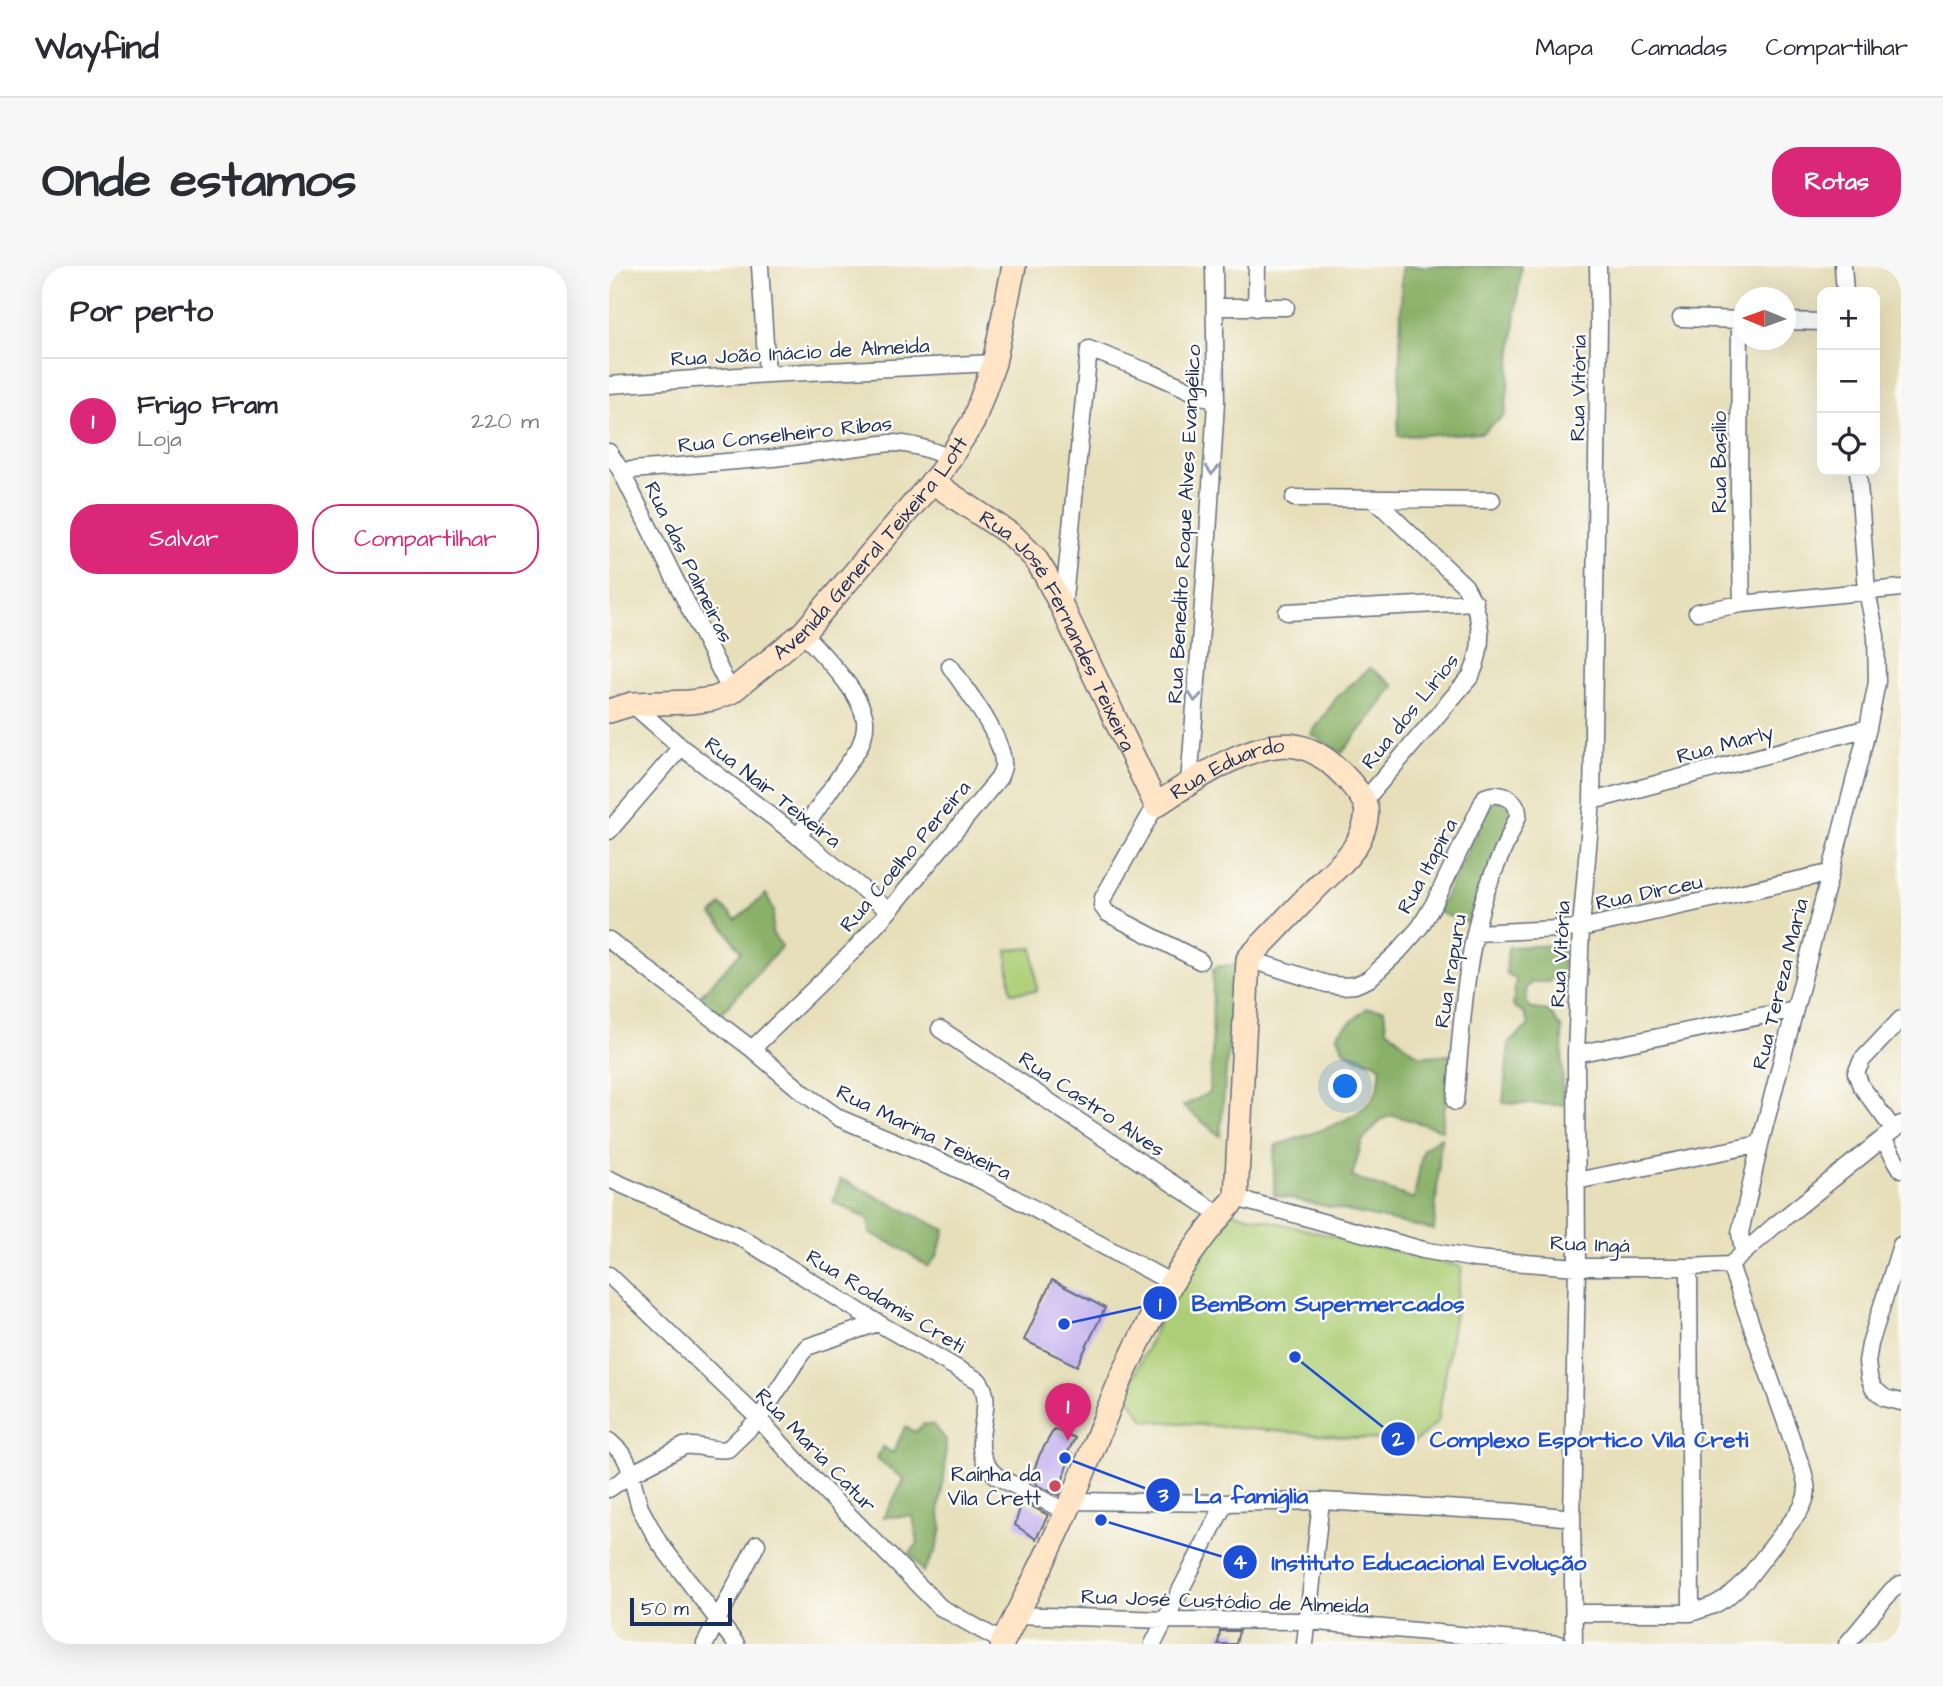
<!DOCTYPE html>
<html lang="pt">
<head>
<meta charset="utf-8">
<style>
	:root { --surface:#fff; --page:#f7f7f7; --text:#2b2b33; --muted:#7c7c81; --line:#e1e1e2; --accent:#db2777 }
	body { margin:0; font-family:"Architects Daughter",sans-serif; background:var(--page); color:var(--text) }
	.controls { position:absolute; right:21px; top:21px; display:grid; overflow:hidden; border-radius:14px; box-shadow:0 7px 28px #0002 }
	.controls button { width:63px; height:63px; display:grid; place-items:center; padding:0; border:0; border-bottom:2px solid var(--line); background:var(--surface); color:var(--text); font:35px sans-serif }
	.compass { position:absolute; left:1124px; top:21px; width:63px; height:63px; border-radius:50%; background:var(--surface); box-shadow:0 7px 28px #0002; rotate:271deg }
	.scale { position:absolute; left:21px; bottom:18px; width:102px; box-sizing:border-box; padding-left:7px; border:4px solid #1b2f5e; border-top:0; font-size:19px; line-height:24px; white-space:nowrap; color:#1b2f5e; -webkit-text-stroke:5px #fdfcf7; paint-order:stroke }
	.you { position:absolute; left:737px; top:821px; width:24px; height:24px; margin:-18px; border:5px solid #fff; border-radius:50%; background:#1a73e8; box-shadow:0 0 0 10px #1a73e833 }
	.badge { display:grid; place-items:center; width:46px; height:46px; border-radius:50%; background:var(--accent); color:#fff; font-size:23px; font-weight:700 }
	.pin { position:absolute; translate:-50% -58px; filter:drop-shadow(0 2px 4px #0008) }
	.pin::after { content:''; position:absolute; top:37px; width:24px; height:21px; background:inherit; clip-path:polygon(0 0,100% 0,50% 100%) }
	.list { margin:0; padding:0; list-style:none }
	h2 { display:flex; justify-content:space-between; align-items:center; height:91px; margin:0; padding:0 28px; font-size:30px }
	h2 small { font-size:23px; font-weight:400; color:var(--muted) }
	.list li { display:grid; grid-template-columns:46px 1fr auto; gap:21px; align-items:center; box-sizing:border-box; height:126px; padding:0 28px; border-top:2px solid var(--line) }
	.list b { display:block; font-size:26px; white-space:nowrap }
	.list p { margin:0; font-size:23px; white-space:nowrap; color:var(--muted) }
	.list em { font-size:23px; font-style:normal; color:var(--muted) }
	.actions { display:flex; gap:14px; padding:21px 28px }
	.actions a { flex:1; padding:16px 0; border:2px solid var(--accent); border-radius:28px; text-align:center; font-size:24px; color:var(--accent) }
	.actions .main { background:var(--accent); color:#fff }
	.icon { flex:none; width:38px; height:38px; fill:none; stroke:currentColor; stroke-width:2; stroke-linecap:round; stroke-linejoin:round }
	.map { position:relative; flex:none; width:1292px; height:1378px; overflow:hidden; border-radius:28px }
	header { display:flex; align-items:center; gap:42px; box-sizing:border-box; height:98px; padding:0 35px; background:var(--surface); border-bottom:2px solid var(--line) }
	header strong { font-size:33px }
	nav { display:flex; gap:38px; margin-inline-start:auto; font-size:24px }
	.intro { display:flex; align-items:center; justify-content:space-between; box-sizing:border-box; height:168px; padding:0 42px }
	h1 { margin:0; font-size:49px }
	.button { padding:18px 32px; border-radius:28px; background:var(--accent); color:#fff; font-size:24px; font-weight:700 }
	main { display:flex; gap:42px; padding:0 42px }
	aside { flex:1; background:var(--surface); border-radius:28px; box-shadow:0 7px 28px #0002 }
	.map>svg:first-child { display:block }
	.green { fill:#adce76; stroke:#647e6a; stroke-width:2 }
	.forest { fill:#8ab167; stroke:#527062; stroke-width:2 }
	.building { fill:#c5b4ef }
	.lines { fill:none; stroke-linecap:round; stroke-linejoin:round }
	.street-casing { stroke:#626d7e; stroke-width:19 }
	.secondary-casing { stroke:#626d7e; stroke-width:26 }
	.street { stroke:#fff; stroke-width:16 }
	.secondary { stroke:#ffe4c6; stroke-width:23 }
	.oneway { stroke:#8d97ae }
	.poi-dot { fill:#d1495b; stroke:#fdfcf7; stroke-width:2.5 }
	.labels { text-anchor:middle; stroke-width:5; stroke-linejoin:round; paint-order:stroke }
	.street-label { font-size:21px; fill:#1b2f5e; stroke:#fdfcf7 }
	.poi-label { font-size:21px; fill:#1b2f5e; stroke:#fdfcf7; text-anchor:end }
	.leader { fill:none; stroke:#1d4ed8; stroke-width:2.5 }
	.callout-dot { fill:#1d4ed8; stroke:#fdfcf7; stroke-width:2.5 }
	.mark-label { font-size:21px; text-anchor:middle; font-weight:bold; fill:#fff }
	.callout-label { font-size:23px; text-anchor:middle; font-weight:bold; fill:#1d4ed8; stroke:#fdfcf7; stroke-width:5; stroke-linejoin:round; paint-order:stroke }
</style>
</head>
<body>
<header>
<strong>Wayfind</strong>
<nav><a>Mapa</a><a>Camadas</a><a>Compartilhar</a></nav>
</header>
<div class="intro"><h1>Onde estamos</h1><a class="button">Rotas</a></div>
<main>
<aside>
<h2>Por perto<small></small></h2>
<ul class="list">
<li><span class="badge">1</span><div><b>Frigo Fram</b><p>Loja</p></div><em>220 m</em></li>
</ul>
<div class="actions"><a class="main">Salvar</a><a>Compartilhar</a></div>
</aside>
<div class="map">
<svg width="1292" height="1378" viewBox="0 0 1292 1378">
	<rect width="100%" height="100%" fill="#fdfcf7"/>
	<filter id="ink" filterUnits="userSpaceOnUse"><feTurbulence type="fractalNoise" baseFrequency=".0143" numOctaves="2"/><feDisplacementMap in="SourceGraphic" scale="14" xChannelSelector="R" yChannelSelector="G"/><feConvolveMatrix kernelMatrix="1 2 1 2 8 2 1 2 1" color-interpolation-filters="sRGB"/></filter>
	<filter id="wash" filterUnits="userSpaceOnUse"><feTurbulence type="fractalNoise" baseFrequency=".00686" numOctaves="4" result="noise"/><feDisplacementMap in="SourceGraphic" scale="28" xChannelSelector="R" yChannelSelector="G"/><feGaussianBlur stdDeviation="1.57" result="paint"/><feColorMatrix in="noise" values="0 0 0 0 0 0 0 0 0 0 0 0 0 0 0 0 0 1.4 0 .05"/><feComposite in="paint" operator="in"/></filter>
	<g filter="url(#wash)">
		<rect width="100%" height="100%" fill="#e7dfba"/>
		<path class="green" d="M424,682L428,725L402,727L398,684Z
			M623,946L853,1001L829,1155L805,1177L535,1154L517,1127L550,1056Z"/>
		<path class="forest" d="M793,0H912L896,149L873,167L789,170Z
			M761,402L786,419L767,445L733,487L702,468L729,430Z
			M890,534L906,544L858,657L829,646L881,538Z
			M157,628L165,645L163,667L173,680L111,749L89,732L132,686L116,663L103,649L112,639L127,654Z
			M954,679V709L944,708L940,716H923L917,722L918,738L923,743L940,745L953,763L954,839L894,837L900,777L920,759L915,747L904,740L907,713L897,707L899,681Z
			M627,698L611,870L574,840L600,827L603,793L604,703L607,701Z
			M758,742L775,743L777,762L796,779L811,790L842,789L833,864L784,849L773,853L753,875L743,911L805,933L814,883L832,871L825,964L665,929V895L667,879C697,869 757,855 768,823C771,817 771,808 772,801L765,796L751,793L735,785L728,768Z
			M232,913L336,964L328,990L319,1001L290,981L261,967L259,953L224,936Z
			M315,1158L325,1159L337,1174L336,1204L330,1241L333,1262L327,1284L314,1306L301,1287L309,1277L304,1250L275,1251L295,1214L268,1192L273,1181L284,1187L296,1161L306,1166Z"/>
		<g id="blocks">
			<path class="building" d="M443,1014L496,1042L468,1100L415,1074Z
				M445,1163L466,1172L459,1186L464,1188L457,1202L450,1229L429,1220L423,1209L431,1188Z
				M413,1235L439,1249L427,1273L406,1259Z
				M611,1365H630L627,1378H609Z"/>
		</g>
	</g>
	<g filter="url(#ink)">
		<use href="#blocks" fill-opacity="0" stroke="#626d7e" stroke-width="2"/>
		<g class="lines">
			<defs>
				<path id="street" d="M151,0L158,108
					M1234,0L1236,26
					M607,41H677
					M647,42L648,0
					M1072,52L1134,54
					M1131,54L1130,223L1133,338
					M1176,55L1213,56
					M0,119L158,108L385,97
					M0,186L12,205L122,426
					M12,205L164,192L281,177C303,177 321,184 342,192
					M685,232L883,234
					M454,342L480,83L545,108L607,136
					M678,346L866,336
					M1088,346L1133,338L1292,322
					M23,438L72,481L199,578L280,645
					M580,518L598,286L607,136L605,0
					M756,534L862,410C876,378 874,350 856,320L766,234
					M983,535L1259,462
					M547,539L494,632L493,640L498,647L591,695
					M0,565L72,481
					M189,571L250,482C254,473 257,464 256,454C251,424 214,390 194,367
					M866,667L972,662L1220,607
					M0,674L143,783L196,828L230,852L313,887L368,912L563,1017
					M639,693L718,718L734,720L746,719L760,713L789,686L811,661L827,634L876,531C890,525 910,532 909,550C897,579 881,609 873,639C855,702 852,770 846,836
					M331,763L611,949
					M143,783L243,686L280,645L390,512C392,506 395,502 394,496C392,468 357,424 341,400
					M967,788L1186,743
					M1285,864L1252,820L1247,807L1253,794L1292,753
					M1274,873L1292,903
					M0,913L131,971L269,1057L370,1115C391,1141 351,1182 389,1211L458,1246
					M967,915L1151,878
					M627,932L814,984L866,993L968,1001H1080L1121,999L1165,960L1292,858
					M1292,979L1261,1078L1258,1096L1260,1111L1264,1122L1276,1132L1292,1136
					M1134,986L1131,967L1151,878L1259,462L1268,416L1267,370L1258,325L1249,205
					M1080,1001L1082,1347
					M0,1009L150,1153L207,1216L331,1341L394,1376
					M0,1175L14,1188L19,1198L31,1242L49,1275L127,1378
					M0,1223L22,1208L75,1180C90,1178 105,1186 119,1183L150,1153L192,1088L198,1081L269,1057
					M463,1235L616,1237L712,1235L906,1246L963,1252
					M965,1347H1082L1105,1339L1117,1332L1138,1313L1190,1246C1200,1229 1199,1223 1194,1205L1121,999
					M406,1349L557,1354L698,1355L950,1378
					M96,1378L148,1278
					M544,1378L616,1237
					M696,1378L712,1235
					M965,1378L963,1252L968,1001L967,788L972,662L983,535L990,58L989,0
					M1238,1378L1283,1324L1292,1318"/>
				<g id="secondary">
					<path id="s1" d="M323,216L404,270L426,292L436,308L454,343L547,539C584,515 642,473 687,480C709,484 725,499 740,515C756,534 763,542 753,567C744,591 722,606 705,624C683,647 661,670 639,693L627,932C579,983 542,1047 513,1111C495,1152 480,1194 463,1234C442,1283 416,1331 393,1378"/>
					<path id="s2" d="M0,445L23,438L81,436L104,433L122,426L194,367L331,207L364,156L385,97L405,0"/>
				</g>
			</defs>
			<use href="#street" class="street-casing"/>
			<use href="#secondary" class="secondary-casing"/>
			<use href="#street" class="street"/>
			<use href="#secondary" class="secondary"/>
		</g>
		<defs><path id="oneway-chevron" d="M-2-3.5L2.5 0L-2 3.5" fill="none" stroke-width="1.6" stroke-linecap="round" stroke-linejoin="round" transform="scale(1.75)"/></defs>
		<g class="oneway">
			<use href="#oneway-chevron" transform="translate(603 204) rotate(93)"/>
			<use href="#oneway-chevron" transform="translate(586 431) rotate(95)"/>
		</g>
	</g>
	<circle class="poi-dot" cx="446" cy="1220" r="7"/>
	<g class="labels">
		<g class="street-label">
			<text transform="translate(191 86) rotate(-3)" y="7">Rua João Inácio de Almeida</text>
			<text transform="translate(969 122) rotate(-89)" y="7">Rua Vitória</text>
			<text transform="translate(176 168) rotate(-6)" y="7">Rua Conselheiro Ribas</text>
			<text transform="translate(1110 196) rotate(-90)" y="7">Rua Basílio</text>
			<text transform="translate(575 258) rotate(-87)" y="7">Rua Benedito Roque Alves Evangélico</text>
			<text dy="7" stroke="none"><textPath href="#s2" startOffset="326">Avenida General Teixeira Lott</textPath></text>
			<text transform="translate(80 296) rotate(64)" y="7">Rua das Palmeiras</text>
			<text dy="7" stroke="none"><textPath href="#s1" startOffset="201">Rua José Fernandes Teixeira</textPath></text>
			<text transform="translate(801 445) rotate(-51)" y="7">Rua dos Lírios</text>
			<text transform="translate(1116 478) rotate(-15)" y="7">Rua Marly</text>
			<text dy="7" stroke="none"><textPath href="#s1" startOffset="485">Rua Eduardo</textPath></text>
			<text transform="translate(164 526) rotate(38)" y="7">Rua Nair Teixeira</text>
			<text transform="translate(296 590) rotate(-50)" y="7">Rua Coelho Pereira</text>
			<text transform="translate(818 600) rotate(-62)" y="7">Rua Itapira</text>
			<text transform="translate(1040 626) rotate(-12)" y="7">Rua Dirceu</text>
			<text transform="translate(951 688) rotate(-87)" y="7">Rua Vitória</text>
			<text transform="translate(841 705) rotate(-81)" y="7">Rua Irapuru</text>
			<text transform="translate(1171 718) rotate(-76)" y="7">Rua Tereza Maria</text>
			<text transform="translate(483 838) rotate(34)" y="7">Rua Castro Alves</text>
			<text transform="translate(315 866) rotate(26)" y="7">Rua Marina Teixeira</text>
			<text transform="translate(981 978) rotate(2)" y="7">Rua Ingá</text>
			<text transform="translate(277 1035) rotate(31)" y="7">Rua Rodamis Creti</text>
			<text transform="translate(207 1184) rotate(46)" y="7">Rua Maria Catur</text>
			<text transform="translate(616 1335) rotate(2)" y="7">Rua José Custódio de Almeida</text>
		</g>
		<g class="poi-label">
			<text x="432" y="1215">Raínha da<tspan x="432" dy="24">Vila Crett</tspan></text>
		</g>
	</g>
	<path class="leader" d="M455 1058L551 1037M686 1091L789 1173M456 1192L554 1229M492 1254L631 1296"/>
	<g class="callout-dot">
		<circle cx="455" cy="1058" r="7"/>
		<circle cx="686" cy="1091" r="7"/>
		<circle cx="456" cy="1192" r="7"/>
		<circle cx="492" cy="1254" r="7"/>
		<circle cx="551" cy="1037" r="18"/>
		<circle cx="789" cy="1173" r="18"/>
		<circle cx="554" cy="1229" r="18"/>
		<circle cx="631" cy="1296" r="18"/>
	</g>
	<g class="mark-label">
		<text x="551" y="1045">1</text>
		<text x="789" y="1180">2</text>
		<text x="554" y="1236">3</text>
		<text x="631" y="1303">4</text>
	</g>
	<g class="callout-label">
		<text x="719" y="1045">BemBom Supermercados</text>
		<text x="980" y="1181">Complexo Esportico Vila Creti</text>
		<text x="642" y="1237">La famiglia</text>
		<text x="820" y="1304">Instituto Educacional Evolução</text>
	</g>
</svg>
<div class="controls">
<button>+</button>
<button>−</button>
<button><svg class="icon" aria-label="locate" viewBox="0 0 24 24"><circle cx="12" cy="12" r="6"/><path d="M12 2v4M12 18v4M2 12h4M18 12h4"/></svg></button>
</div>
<svg class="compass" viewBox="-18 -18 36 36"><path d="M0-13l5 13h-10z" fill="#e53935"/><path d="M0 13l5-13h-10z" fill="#7c7c81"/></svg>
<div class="scale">50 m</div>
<div class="you"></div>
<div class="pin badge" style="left:459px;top:1175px">1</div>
</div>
</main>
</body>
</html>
